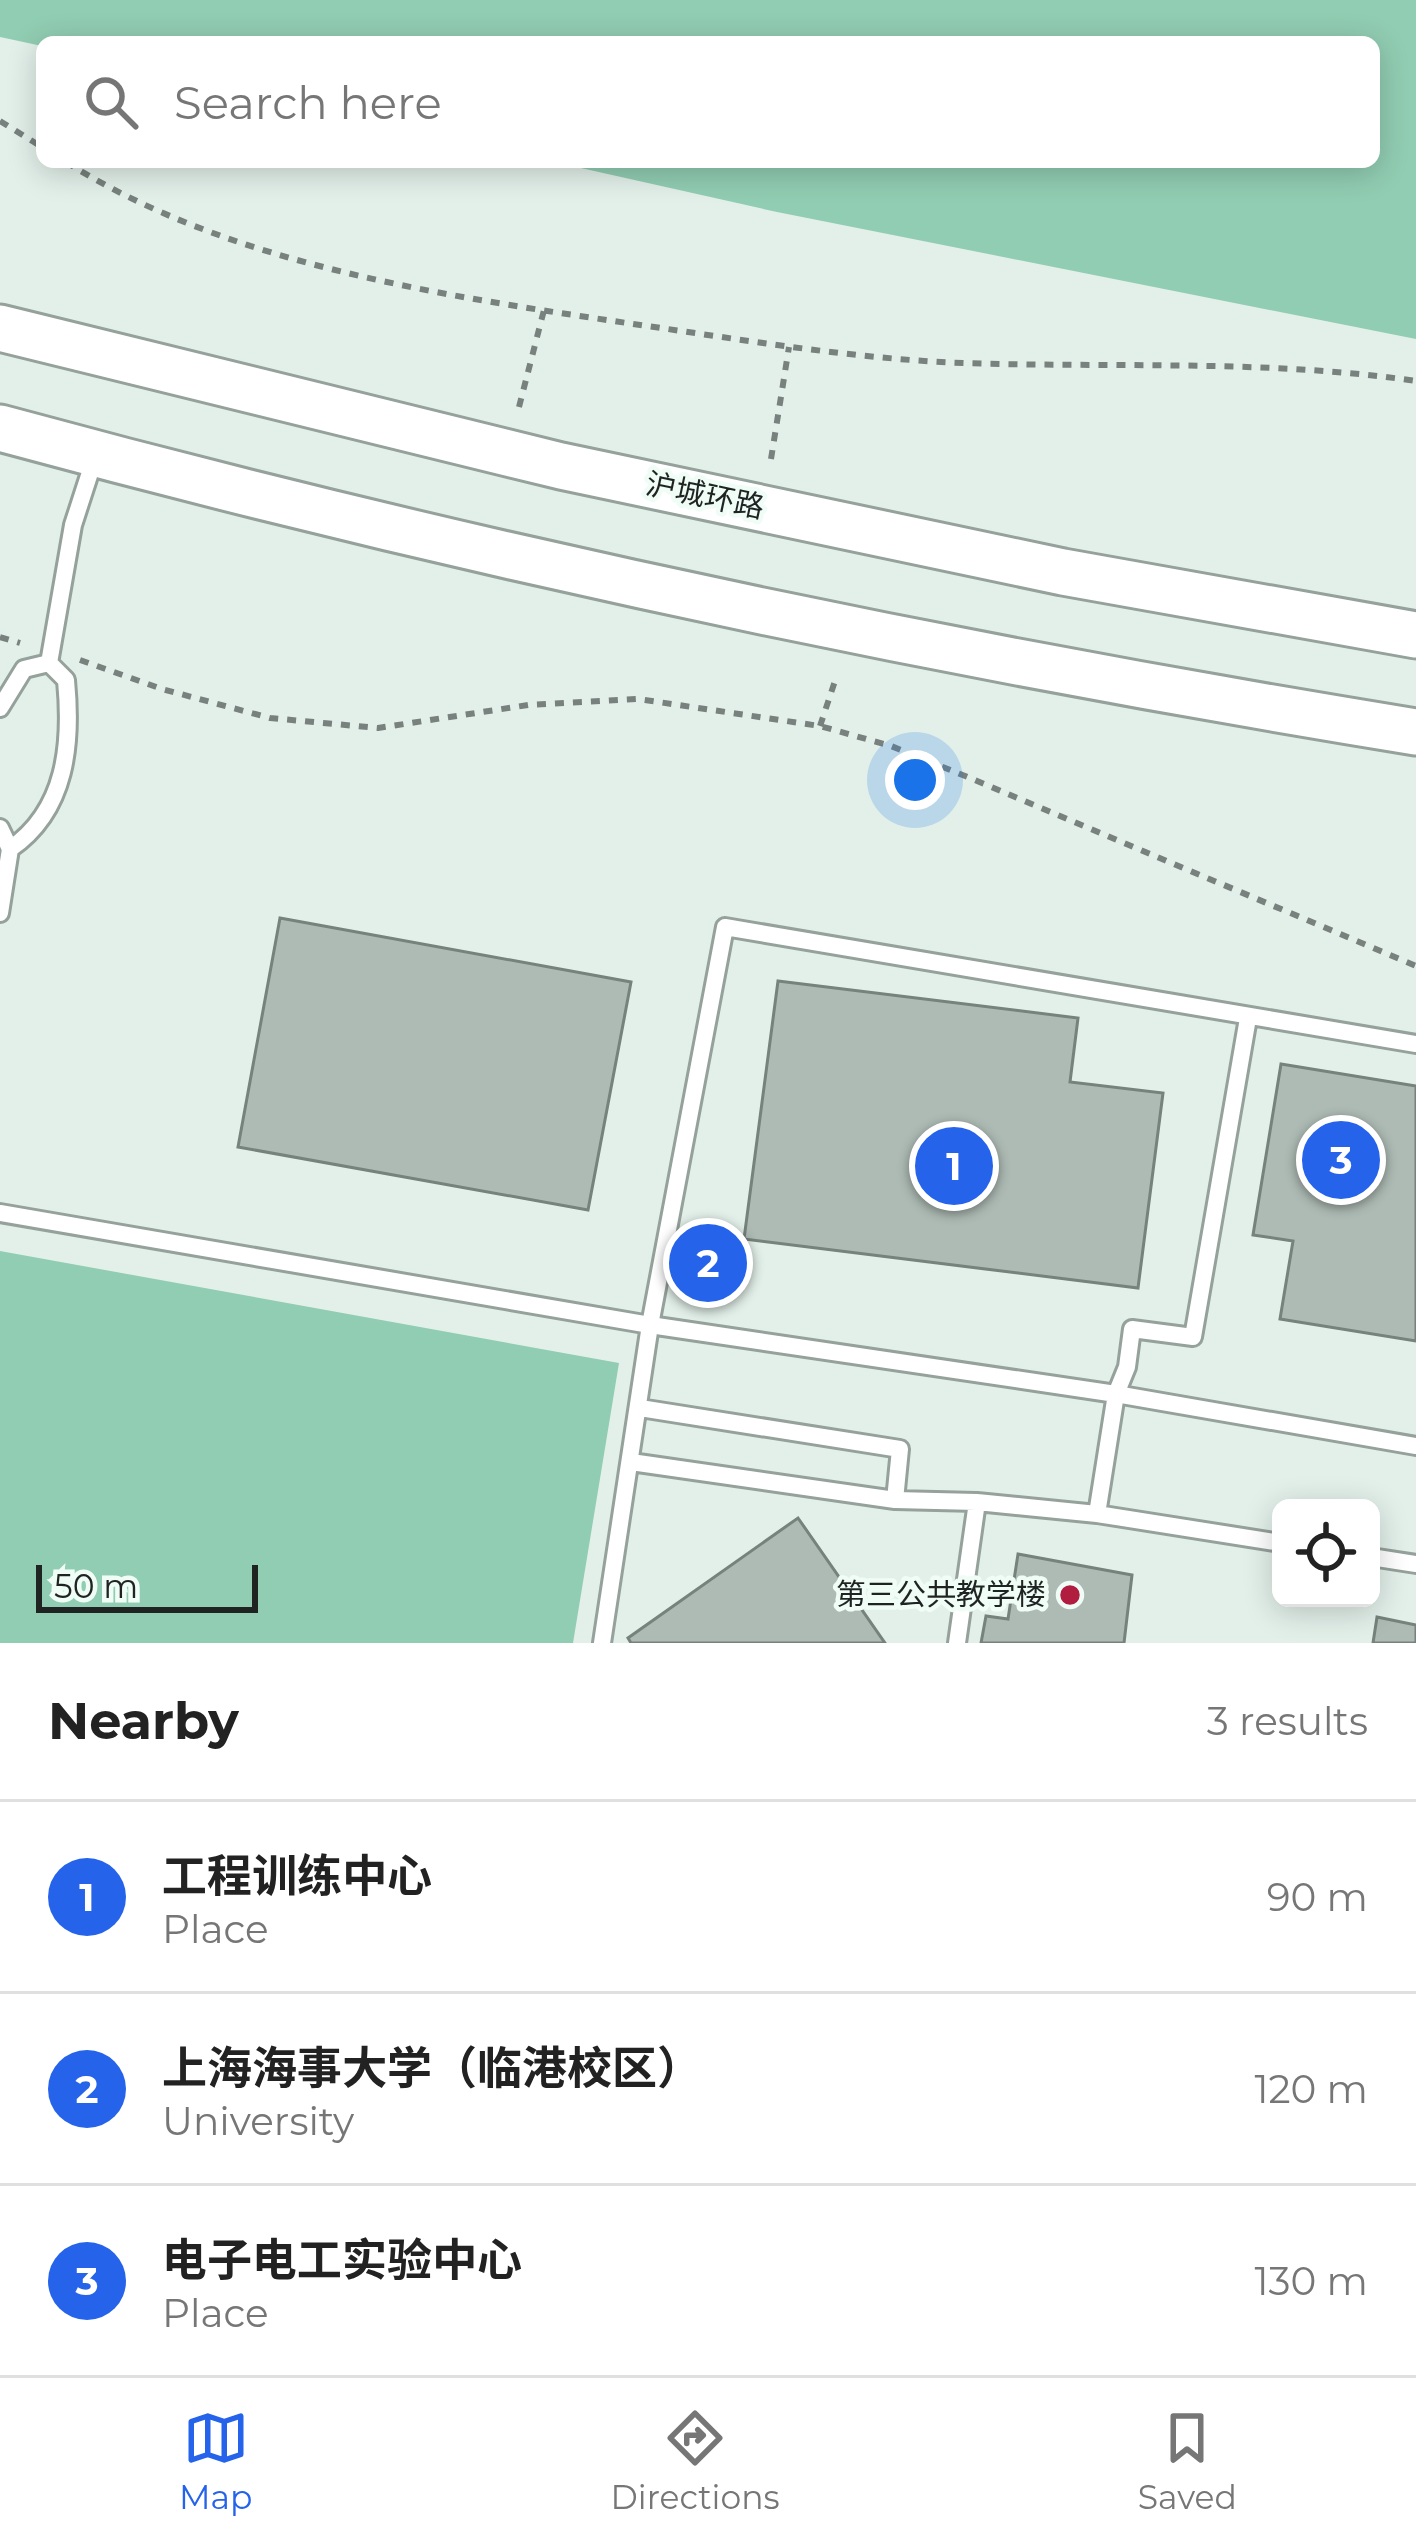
<!DOCTYPE html>
<html lang="en">
<head>
<meta charset="utf-8">
<style>
	:root { --surface:#fff; --page:#f2f2f2; --text:#222; --muted:#767676; --line:#e0e0e0; --accent:#2563eb }
	body { margin:0; font-family:Montserrat,"Noto Sans SC",sans-serif; background:var(--page); color:var(--text) }
	.controls { position:absolute; right:36px; bottom:36px; display:grid; overflow:hidden; border-radius:18px; box-shadow:0 6px 30px #0003 }
	.controls button { width:108px; height:108px; display:grid; place-items:center; padding:0; border:0; border-bottom:3px solid var(--line); background:var(--surface); color:var(--text); font:60px sans-serif }
	.scale { position:absolute; left:36px; bottom:30px; width:222px; box-sizing:border-box; padding-left:12px; border:6px solid #1f2422; border-top:0; font-size:33px; line-height:42px; white-space:nowrap; color:#1f2422; -webkit-text-stroke:9px #f0fdf7; paint-order:stroke }
	.you { position:absolute; left:915px; top:780px; width:42px; height:42px; margin:-30px; border:9px solid #fff; border-radius:50%; background:#1a73e8; box-shadow:0 0 0 18px #1a73e833 }
	.badge { display:grid; place-items:center; width:78px; height:78px; border-radius:50%; background:var(--accent); color:#fff; font-size:39px; font-weight:700 }
	.pin { position:absolute; translate:-50% -50%; border:6px solid #fff; box-shadow:0 3px 12px #0006 }
	.list { margin:0; padding:0; list-style:none }
	h2 { display:flex; justify-content:space-between; align-items:center; height:156px; margin:0; padding:0 48px; font-size:51px }
	h2 small { font-size:39px; font-weight:400; color:var(--muted) }
	.list li { display:grid; grid-template-columns:78px 1fr auto; gap:36px; align-items:center; box-sizing:border-box; height:192px; padding:0 48px; border-top:3px solid var(--line) }
	.list b { display:block; font-size:45px; white-space:nowrap }
	.list p { margin:0; font-size:39px; white-space:nowrap; color:var(--muted) }
	.list em { font-size:39px; font-style:normal; color:var(--muted) }
	.icon { flex:none; width:66px; height:66px; fill:none; stroke:currentColor; stroke-width:2; stroke-linecap:round; stroke-linejoin:round }
	.map { position:relative; flex:none; width:1416px; height:1643px; overflow:hidden }
	.search { position:absolute; background:var(--surface); box-shadow:0 6px 30px #0003; left:36px; right:36px; top:36px; height:132px; display:flex; align-items:center; gap:30px; box-sizing:border-box; padding:0 42px; border-radius:18px; color:var(--muted); font-size:45px }
	.sheet { height:732px; background:var(--surface) }
	nav { display:flex; justify-content:space-around; align-items:center; box-sizing:border-box; height:168px; border-top:3px solid var(--line); background:var(--surface); font-size:33px; color:var(--muted) }
	nav a { display:grid; justify-items:center; gap:6px }
	nav .on { color:var(--accent) }
	.map>svg:first-child { display:block }
	.green { fill:#91cdb2 }
	.building { fill:#aebbb5; stroke:#76827c; stroke-width:3 }
	.lines { fill:none; stroke-linecap:round; stroke-linejoin:round }
	.service-casing { stroke:#95a19b; stroke-width:22 }
	.secondary-casing { stroke:#95a19b; stroke-width:51 }
	.path { stroke:#78817d; stroke-width:6; stroke-dasharray:9 9; stroke-linecap:butt }
	.service { stroke:#fff; stroke-width:16 }
	.secondary { stroke:#fff; stroke-width:45 }
	.poi-dot { fill:#b01d3f; stroke:#f0fdf7; stroke-width:4.5 }
	.labels { text-anchor:middle; stroke-width:9; stroke-linejoin:round; paint-order:stroke }
	.street-label { font-size:30px; fill:#1f2422; stroke:#f0fdf7 }
	.poi-label { font-size:30px; fill:#1f2422; stroke:#f0fdf7; text-anchor:end }
</style>
</head>
<body>
<div class="map">
<svg width="1416" height="1643" viewBox="0 0 1416 1643">
	<rect width="100%" height="100%" fill="#e3f0ea"/>
	<path class="green" d="M0,0H1416V339L777,212L554,162H1374V42H42V46L0,37Z
		M0,1251L619,1363L573,1643H0Z"/>
	<path class="building" d="M280,918L631,982L588,1210L238,1147Z
		M778,981L1078,1018L1070,1082L1163,1093L1138,1288L744,1239Z
		M1281,1064L1416,1086V1341L1280,1319L1293,1241L1253,1235Z
		M798,1518L885,1643H631L628,1638Z
		M1018,1554L1132,1575L1124,1643H981L986,1616L1008,1619Z
		M1377,1617L1416,1625V1643H1373Z"/>
	<g class="lines">
		<defs>
			<path id="service" d="M49,663L73,525L96,454
				M0,708L24,669L49,663
				M0,828L10,849L0,913
				M10,849C67,810 72,743 66,680L49,663
				M0,1213L650,1325L1116,1394L1416,1446
				M640,1408L900,1449L895,1500
				M631,1462L895,1500L977,1502L1097,1514L1281,1543
				M1097,1514L1116,1394L1127,1367L1132,1329L1193,1337L1248,1018
				M1371,1557L1416,1564
				M602,1643L650,1325L725,927L1416,1044
				M957,1643L977,1502"/>
			<path id="secondary" d="M0,328L561,466L1063,572L1416,635
				M0,428C466,555 940,655 1416,732"/>
		</defs>
		<use href="#service" class="service-casing"/>
		<use href="#secondary" class="secondary-casing"/>
		<path class="path" d="M0,121L42,147
			M66,162C234,268 453,297 647,326C751,341 857,359 963,363C1114,368 1265,359 1416,381
			M519,407L544,310
			M771,459L789,347
			M0,637L20,643
			M80,660L162,689L270,718L378,728L528,705L638,699L820,726L891,746L970,778L1416,966
			M820,726L836,678"/>
		<use href="#service" class="service"/>
		<use href="#secondary" class="secondary"/>
	</g>
	<circle class="poi-dot" cx="1070" cy="1595" r="12"/>
	<g class="labels">
		<g class="street-label">
			<text transform="translate(705 496) rotate(12)" y="10">沪城环路</text>
		</g>
		<g class="poi-label">
			<text x="1046" y="1605">第三公共教学楼</text>
		</g>
	</g>
</svg>
<div class="controls">
<button><svg class="icon" aria-label="locate" viewBox="0 0 24 24"><circle cx="12" cy="12" r="6"/><path d="M12 2v4M12 18v4M2 12h4M18 12h4"/></svg></button>
</div>
<div class="scale">50 m</div>
<div class="you"></div>
<div class="pin badge" style="left:954px;top:1166px">1</div>
<div class="pin badge" style="left:708px;top:1263px">2</div>
<div class="pin badge" style="left:1341px;top:1160px">3</div>
<div class="search"><svg class="icon" aria-label="search" viewBox="0 0 24 24"><circle cx="10" cy="10" r="6"/><path d="M15 15l6 6"/></svg>Search here</div>
</div>
<section class="sheet">
<h2>Nearby<small>3 results</small></h2>
<ul class="list">
<li><span class="badge">1</span><div><b>工程训练中心</b><p>Place</p></div><em>90 m</em></li>
<li><span class="badge">2</span><div><b>上海海事大学（临港校区）</b><p>University</p></div><em>120 m</em></li>
<li><span class="badge">3</span><div><b>电子电工实验中心</b><p>Place</p></div><em>130 m</em></li>
</ul>
</section>
<nav>
<a class="on"><svg class="icon" aria-label="map" viewBox="0 0 24 24"><path d="M3 6l6-2 6 2 6-2v14l-6 2-6-2-6 2zM9 4v14M15 6v14"/></svg>Map</a>
<a><svg class="icon" aria-label="directions" viewBox="0 0 24 24"><path d="M12 3l9 9-9 9-9-9zM9 14v-3h6M13 9l2 2-2 2"/></svg>Directions</a>
<a><svg class="icon" aria-label="saved" viewBox="0 0 24 24"><path d="M7 4h10v16l-5-4-5 4z"/></svg>Saved</a>
</nav>
</body>
</html>
